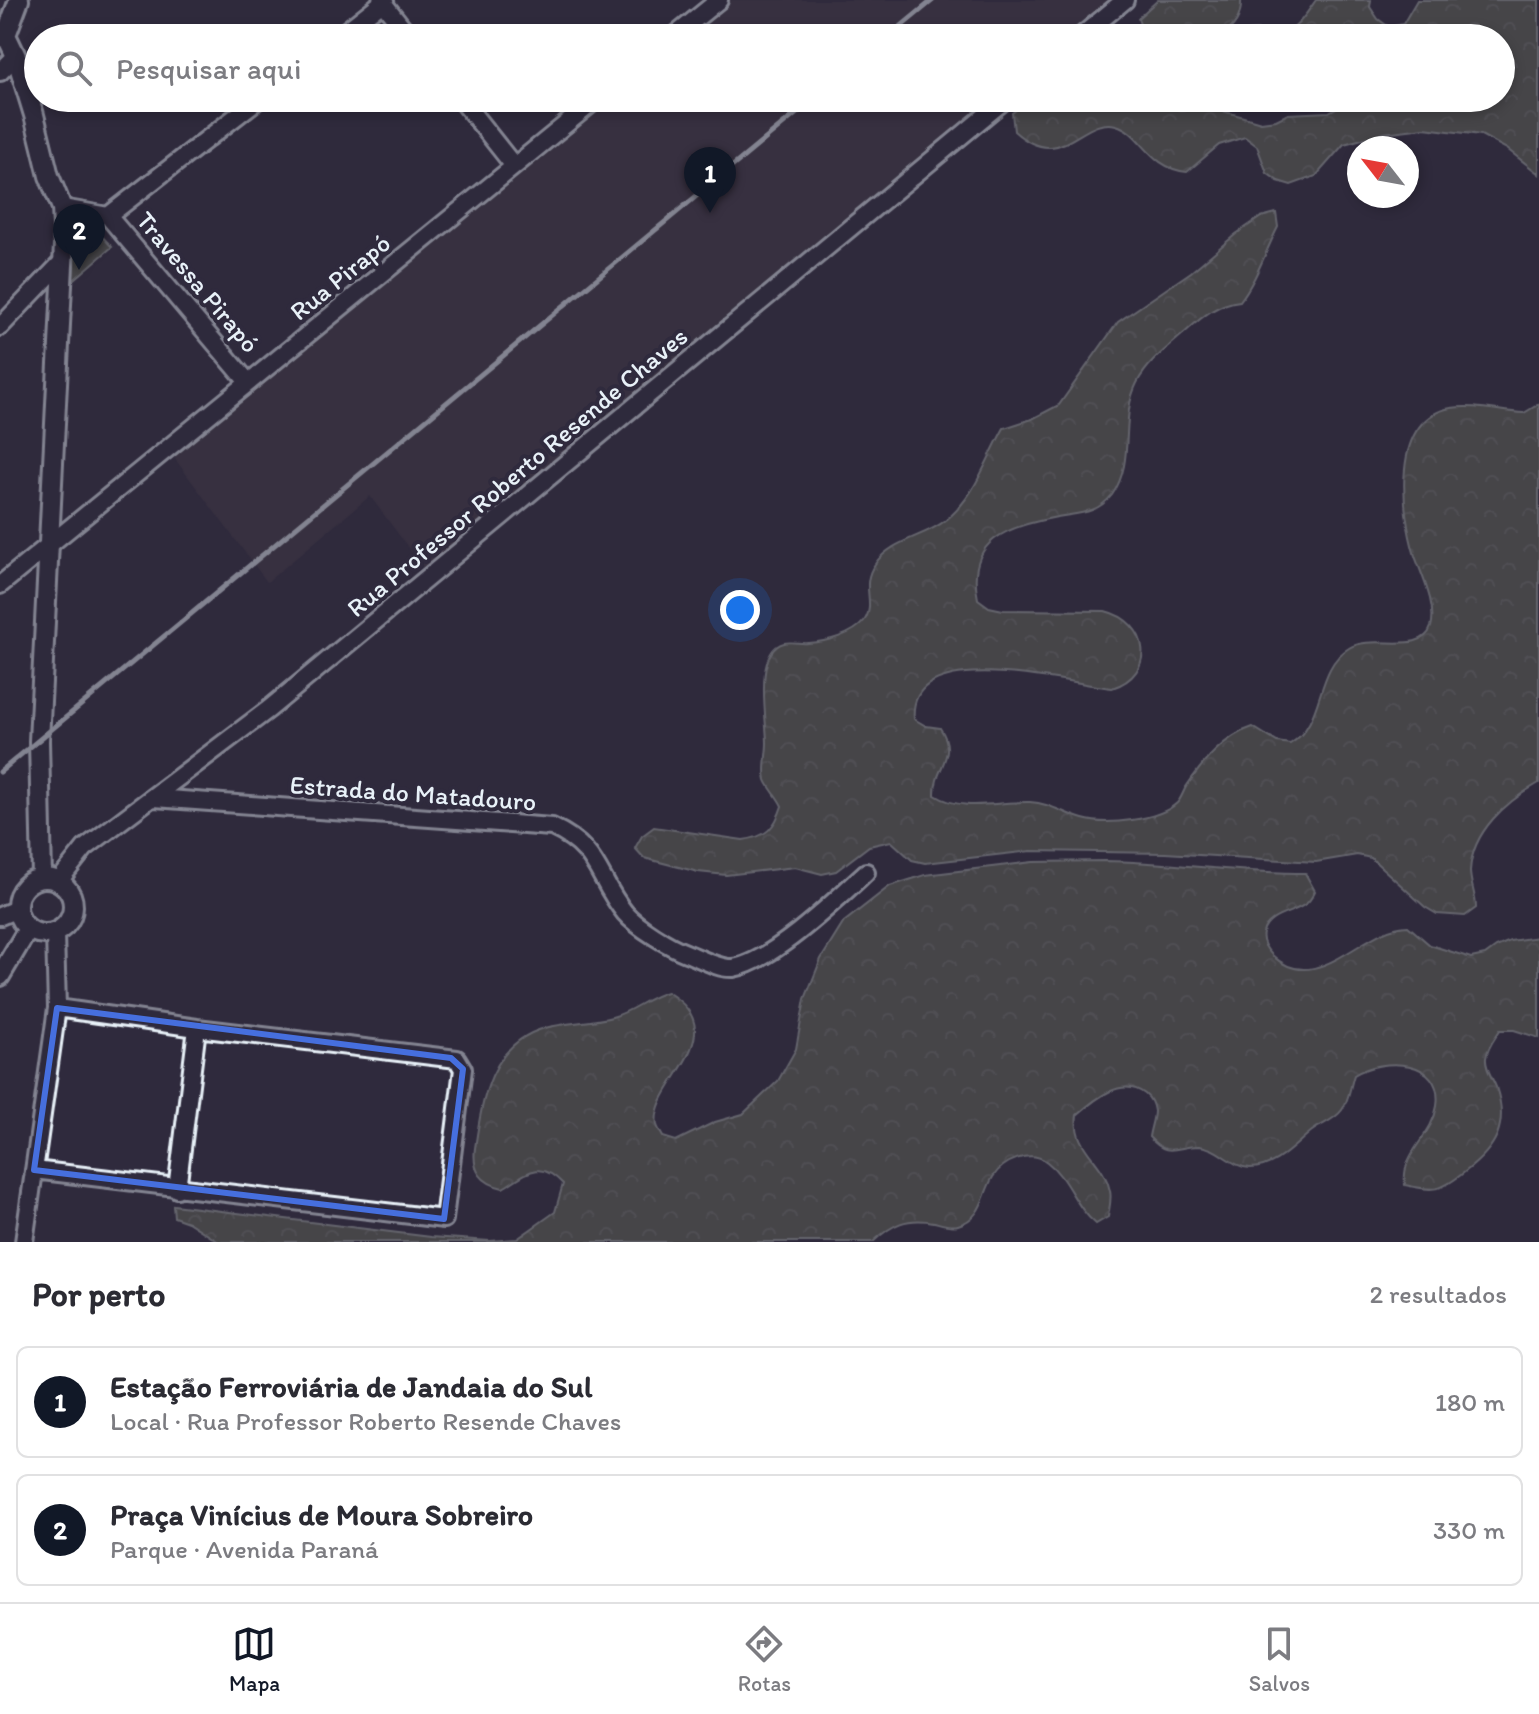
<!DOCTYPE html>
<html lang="pt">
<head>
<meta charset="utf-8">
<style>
	:root { --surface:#fff; --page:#f7f7f7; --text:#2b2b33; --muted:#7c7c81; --line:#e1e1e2; --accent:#111827 }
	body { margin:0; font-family:Itim,sans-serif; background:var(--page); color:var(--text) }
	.compass { position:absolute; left:1347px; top:136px; width:72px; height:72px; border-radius:50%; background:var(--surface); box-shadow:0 4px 12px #0003; rotate:301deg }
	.you { position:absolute; left:740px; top:610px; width:28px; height:28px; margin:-20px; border:6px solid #fff; border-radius:50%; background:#1a73e8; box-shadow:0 0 0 12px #1a73e833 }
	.badge { display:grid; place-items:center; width:52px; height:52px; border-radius:50%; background:var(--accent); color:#fff; font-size:26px; font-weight:700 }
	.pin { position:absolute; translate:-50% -66px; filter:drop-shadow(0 2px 4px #0008) }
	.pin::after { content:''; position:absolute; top:42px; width:28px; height:24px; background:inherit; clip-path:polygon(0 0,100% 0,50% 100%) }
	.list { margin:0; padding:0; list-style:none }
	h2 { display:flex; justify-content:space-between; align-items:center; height:104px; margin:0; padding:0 32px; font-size:34px }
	h2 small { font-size:26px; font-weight:400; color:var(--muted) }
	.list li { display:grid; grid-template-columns:52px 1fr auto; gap:24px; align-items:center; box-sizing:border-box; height:112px; margin:0 16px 16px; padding:0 16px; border:2px solid var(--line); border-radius:12px }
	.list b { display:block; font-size:30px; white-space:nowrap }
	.list p { margin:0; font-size:26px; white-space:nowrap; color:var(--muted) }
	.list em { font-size:26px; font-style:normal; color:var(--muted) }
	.icon { flex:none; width:44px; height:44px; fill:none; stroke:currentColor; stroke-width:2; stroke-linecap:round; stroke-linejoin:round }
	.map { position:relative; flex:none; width:1539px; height:1242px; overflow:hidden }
	.search { position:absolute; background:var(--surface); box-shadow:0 4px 12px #0003; left:24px; right:24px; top:24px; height:88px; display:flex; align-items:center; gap:20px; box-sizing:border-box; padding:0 28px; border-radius:44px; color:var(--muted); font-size:30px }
	.sheet { height:360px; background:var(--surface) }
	nav { display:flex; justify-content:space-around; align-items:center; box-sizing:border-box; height:112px; border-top:2px solid var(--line); background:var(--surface); font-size:22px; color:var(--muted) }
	nav a { display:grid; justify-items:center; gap:4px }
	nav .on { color:var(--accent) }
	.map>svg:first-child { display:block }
	.built { fill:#403844 }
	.forest { fill:url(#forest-crowns); stroke:#a5aca8; stroke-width:2 }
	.green { fill:#626658; stroke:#a5aca8; stroke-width:2 }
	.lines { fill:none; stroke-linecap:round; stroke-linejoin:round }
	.minor-casing { stroke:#e8f1f8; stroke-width:22 }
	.tertiary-casing { stroke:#e8f1f8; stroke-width:24 }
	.minor { stroke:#2f2a3d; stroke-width:16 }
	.tertiary { stroke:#2f2a3d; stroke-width:18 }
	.rail { stroke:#e8f1f8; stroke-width:5 }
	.marked { fill:none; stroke:#466fde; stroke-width:6; stroke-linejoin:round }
	.labels { text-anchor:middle; stroke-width:8; stroke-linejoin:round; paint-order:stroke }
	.street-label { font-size:26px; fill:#e8f1f8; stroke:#2f2a3d }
</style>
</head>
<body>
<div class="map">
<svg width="1539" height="1242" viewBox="0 0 1539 1242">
	<defs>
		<pattern id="forest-crowns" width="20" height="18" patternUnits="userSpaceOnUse" patternTransform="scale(2)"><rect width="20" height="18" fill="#626658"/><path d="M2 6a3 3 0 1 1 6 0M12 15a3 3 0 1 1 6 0" fill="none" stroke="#787c71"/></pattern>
	</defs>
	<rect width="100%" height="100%" fill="#2f2a3d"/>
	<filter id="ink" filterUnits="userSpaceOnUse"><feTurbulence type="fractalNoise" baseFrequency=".0125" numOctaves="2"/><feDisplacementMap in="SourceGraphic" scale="16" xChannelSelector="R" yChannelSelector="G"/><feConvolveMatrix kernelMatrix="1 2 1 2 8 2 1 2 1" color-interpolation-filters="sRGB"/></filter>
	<g filter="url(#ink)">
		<path class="built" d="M730,0H1114L1068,38H683Z
			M610,98H995L425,570L370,496L267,582L172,455Z"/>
		<path class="forest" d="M1158,0H1241C1242,18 1234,27 1220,38H1144L1138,18Z
			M1316,0H1371L1370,7L1378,19L1389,27L1403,24L1417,0H1539V174L1507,149L1481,135L1424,128L1384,133L1344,144L1316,176L1291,185L1278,181L1267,173L1257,146L1245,137L1219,145L1187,172C1148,168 1142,132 1116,125C1081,116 1062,174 1014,131L1012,113L1031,98H1166L1167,106L1180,110L1209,107L1261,122L1276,120L1288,114L1329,112L1353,98H1501V38H1241L1246,31C1260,29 1260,31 1272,33C1293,38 1305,15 1316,0Z
			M1276,213L1278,227C1265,252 1257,279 1240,301C1215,304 1201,318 1183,334C1167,348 1147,363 1137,383C1119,418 1136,461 1112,495C1097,514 1079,513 1057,517C1008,527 965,539 978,599L989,607L1003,610L1105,611C1150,622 1157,674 1112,688C1071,684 906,640 914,719L926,726L940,728C959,756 934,767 935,795C963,813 998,801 1030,802C1050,803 1064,814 1083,819C1106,826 1159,820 1177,803C1181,799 1183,792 1186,787C1203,762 1224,736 1253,727L1277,742L1290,744C1326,722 1314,669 1349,648C1372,633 1422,656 1431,627C1437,606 1422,576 1415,556C1402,513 1389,419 1451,408C1476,404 1500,412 1524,413L1539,404V783C1507,801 1472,831 1470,871C1470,883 1476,895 1476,908L1465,916L1437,914L1425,907L1371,858L1357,855L1316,862L1165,853L1031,851L925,863L912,860L891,841L869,846L836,871L822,874L795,867L726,875L698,872L644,858L635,848L642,836L654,827L743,840C766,837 775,828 782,806C778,797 769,788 766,780C763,768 767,755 767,743C767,720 753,651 784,643C791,641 801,644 808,643C826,642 853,635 864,621C877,603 859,586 875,564C892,539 924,538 946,520C975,497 986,460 1004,428L1032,419L1059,405L1118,322L1191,272L1236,234L1261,217Z
			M1105,861C1172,862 1238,873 1305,873L1315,891C1313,895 1311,899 1308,902C1296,914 1268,913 1263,933C1261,941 1266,949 1272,955C1317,999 1364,926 1408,926L1430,945L1471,958L1485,955L1496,947L1510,941L1539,937V1038L1514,1030H1500C1495,1038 1487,1048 1486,1058C1485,1068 1492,1077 1496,1087C1509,1125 1496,1148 1466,1171C1441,1191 1436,1192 1405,1185C1401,1151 1432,1138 1437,1106C1444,1058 1383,1057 1354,1075C1350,1087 1349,1100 1342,1110C1334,1121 1322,1123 1312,1131C1294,1145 1276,1168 1250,1168C1231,1167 1218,1147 1199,1146C1175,1146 1169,1159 1149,1137C1150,1129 1154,1119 1154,1111C1153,1104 1150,1098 1145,1094C1122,1076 1095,1099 1077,1115C1072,1149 1105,1161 1110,1191C1112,1199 1109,1209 1108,1217L1096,1224C1075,1207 1068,1178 1047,1162C1030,1149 1003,1161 993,1177C982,1195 983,1218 958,1225C951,1227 942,1224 934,1222C907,1217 892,1224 873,1242H219L188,1222L174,1217L173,1205L431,1237L490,1241L517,1239L555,1212L563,1184C539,1158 526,1174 503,1188C481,1183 472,1171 475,1148C482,1101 490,1043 545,1028C567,1022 590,1023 612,1017C632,1012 647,997 667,992C739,1035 649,1084 657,1125C658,1129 661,1133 663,1137L676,1141L715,1122L743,1114L778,1081L796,1049L805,999L821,959L844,922L890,886L925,875L1033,862Z"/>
		<path class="green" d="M93,231L99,233L112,247L69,284L73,250Z"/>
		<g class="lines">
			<defs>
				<path id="minor" d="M381,0L411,38
					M337,38L385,0
					M672,38L719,0
					M1079,38L1125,0
					M0,72L16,56
					M460,98L514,166
					M62,208L108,216L248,382
					M108,216L260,98
					M0,327L64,260
					M0,585L598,98
					M154,798L552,827C600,849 596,877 625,913C637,927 670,947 686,953C700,958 718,969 733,968C771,963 837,899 866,872
					M59,881L85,848L269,709L1007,98
					M0,916L17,909
					M34,1170L444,1219L463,1069L457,1059L197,1028L57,1008
					M177,1189L197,1028
					M24,1242L57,1008L55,933"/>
				<path id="tertiary" d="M19,0L6,35L16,56L34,115L49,176L62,208L64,245L39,741L42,878
					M17 906a28 28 0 1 1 56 0a28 28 0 1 1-56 0Z
					M0,976L28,929"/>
			</defs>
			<use href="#minor" class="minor-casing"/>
			<use href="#tertiary" class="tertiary-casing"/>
			<use href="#minor" class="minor"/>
			<use href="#tertiary" class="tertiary"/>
			<path class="rail" d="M887,38L933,0
				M0,772L815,98"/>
		</g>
	</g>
	<path d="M0 0H1539V1242H0ZM57,1008L451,1058L463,1069L444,1219L34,1170Z" fill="#2f2a3d" fill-opacity=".55" fill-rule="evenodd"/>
	<path class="marked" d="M57,1008L451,1058L463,1069L444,1219L34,1170Z"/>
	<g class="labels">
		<g class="street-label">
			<text transform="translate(340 277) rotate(-39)" y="9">Rua Pirapó</text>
			<text transform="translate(198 282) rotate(50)" y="9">Travessa Pirapó</text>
			<text transform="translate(517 472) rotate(-40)" y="9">Rua Professor Roberto Resende Chaves</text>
			<text transform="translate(413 793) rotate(4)" y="9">Estrada do Matadouro</text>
		</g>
	</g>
</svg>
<svg class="compass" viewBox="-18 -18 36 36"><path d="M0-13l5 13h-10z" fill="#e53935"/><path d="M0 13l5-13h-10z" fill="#7c7c81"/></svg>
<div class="you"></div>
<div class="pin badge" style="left:710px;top:213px">1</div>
<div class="pin badge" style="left:79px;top:270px">2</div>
<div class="search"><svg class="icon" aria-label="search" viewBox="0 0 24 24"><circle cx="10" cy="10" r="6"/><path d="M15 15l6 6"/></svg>Pesquisar aqui</div>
</div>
<section class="sheet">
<h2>Por perto<small>2 resultados</small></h2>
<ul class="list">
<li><span class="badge">1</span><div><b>Estação Ferroviária de Jandaia do Sul</b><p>Local · Rua Professor Roberto Resende Chaves</p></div><em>180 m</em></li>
<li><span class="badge">2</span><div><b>Praça Vinícius de Moura Sobreiro</b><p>Parque · Avenida Paraná</p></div><em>330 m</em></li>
</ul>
</section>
<nav>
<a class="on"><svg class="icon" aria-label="map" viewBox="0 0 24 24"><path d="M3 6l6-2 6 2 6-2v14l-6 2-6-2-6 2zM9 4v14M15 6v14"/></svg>Mapa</a>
<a><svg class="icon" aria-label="directions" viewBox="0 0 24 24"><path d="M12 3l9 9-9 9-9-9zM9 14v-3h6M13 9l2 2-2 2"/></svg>Rotas</a>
<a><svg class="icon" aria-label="saved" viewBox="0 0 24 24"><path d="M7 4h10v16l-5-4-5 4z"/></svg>Salvos</a>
</nav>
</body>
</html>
